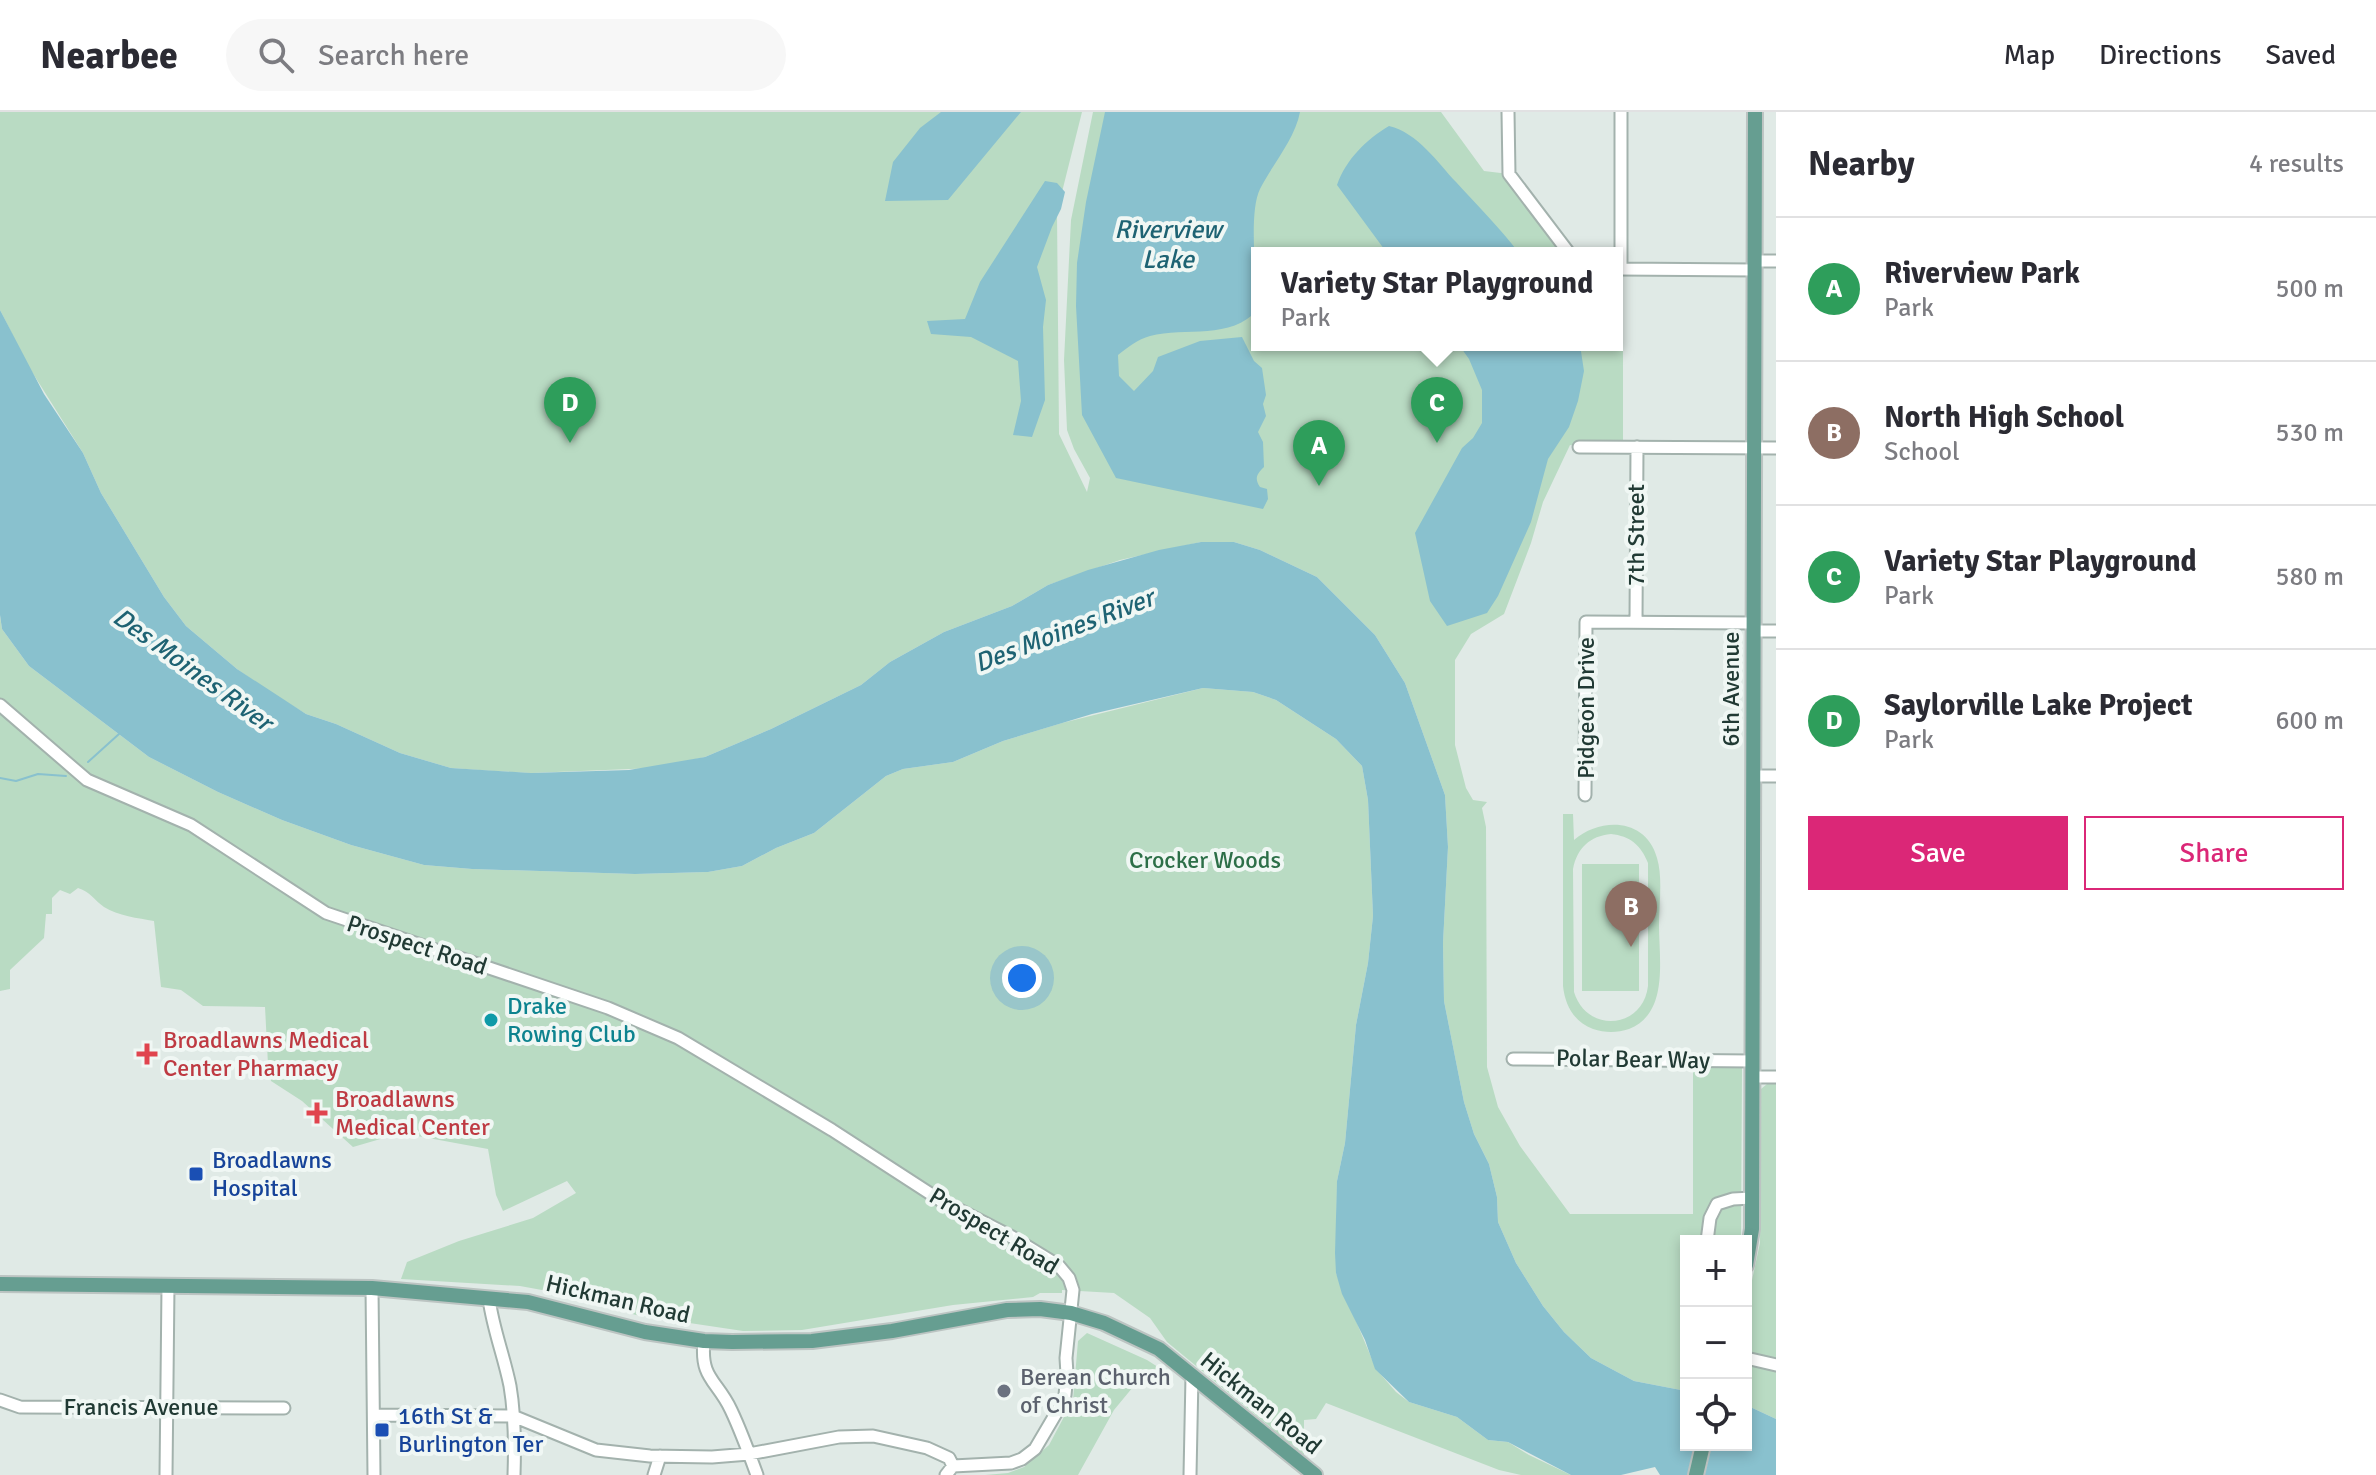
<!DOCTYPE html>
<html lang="en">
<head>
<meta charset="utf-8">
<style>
	:root { --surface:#fff; --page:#f7f7f7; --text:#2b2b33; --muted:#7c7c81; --line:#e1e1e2; --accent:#db2777 }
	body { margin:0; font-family:Signika,sans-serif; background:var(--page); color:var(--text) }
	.controls { position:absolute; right:24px; bottom:24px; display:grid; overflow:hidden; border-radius:0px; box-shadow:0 4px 12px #0003 }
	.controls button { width:72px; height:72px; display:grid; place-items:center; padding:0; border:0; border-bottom:2px solid var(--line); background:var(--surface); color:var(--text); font:40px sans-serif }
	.you { position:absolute; left:1022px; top:866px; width:28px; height:28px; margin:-20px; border:6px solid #fff; border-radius:50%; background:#1a73e8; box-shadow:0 0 0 12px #1a73e833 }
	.badge { display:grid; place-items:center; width:52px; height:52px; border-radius:50%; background:var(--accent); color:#fff; font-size:26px; font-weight:700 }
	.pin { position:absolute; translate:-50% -66px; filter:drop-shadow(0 2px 4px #0008) }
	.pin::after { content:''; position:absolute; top:42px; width:28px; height:24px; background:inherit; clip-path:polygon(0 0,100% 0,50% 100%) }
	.popup { position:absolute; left:1251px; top:135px; width:372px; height:104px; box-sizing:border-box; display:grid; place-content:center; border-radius:0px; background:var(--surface); filter:drop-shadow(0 2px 6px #0005); font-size:26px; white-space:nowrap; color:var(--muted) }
	.popup b { font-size:30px; color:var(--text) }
	.popup::after { content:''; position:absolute; left:50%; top:100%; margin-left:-16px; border:16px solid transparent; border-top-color:var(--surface) }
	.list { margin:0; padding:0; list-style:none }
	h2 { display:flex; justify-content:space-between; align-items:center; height:104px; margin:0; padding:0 32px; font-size:34px }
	h2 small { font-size:26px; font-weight:400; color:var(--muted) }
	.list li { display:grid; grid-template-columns:52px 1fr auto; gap:24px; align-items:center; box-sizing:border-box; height:144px; padding:0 32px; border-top:2px solid var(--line) }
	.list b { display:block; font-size:30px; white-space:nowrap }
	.list p { margin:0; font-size:26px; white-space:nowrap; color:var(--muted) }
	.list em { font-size:26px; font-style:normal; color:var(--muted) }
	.actions { display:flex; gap:16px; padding:24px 32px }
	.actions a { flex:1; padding:18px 0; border:2px solid var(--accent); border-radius:0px; text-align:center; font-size:28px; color:var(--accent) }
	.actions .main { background:var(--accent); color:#fff }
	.icon { flex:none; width:44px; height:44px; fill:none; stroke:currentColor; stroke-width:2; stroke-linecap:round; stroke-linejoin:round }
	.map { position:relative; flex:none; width:1776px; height:1363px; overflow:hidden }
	header { display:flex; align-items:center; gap:48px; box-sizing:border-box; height:112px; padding:0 40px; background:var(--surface); border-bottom:2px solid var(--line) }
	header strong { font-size:38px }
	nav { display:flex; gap:44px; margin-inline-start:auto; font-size:28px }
	.search { width:560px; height:72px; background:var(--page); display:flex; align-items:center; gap:20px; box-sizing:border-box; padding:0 28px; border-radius:44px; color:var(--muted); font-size:30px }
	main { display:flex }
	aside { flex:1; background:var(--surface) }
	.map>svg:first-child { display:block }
	.green { fill:#b9dbc3; fill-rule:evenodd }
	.water { fill:#89c1ce }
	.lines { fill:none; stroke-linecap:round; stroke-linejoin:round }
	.stream { stroke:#89c1ce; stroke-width:2 }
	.minor-casing { stroke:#a3b2ad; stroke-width:15 }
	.major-casing { stroke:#bcc4c2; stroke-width:18 }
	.minor { stroke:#fff; stroke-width:11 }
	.major { stroke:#669e91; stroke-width:14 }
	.culture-dot { fill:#0f9aa8; stroke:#f0f7f4; stroke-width:3 }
	.health-dot { fill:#e0444e; stroke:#f0f7f4; stroke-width:3 }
	.transit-dot { fill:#1a4fb4; stroke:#f0f7f4; stroke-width:3 }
	.worship-dot { fill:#6b7280; stroke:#f0f7f4; stroke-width:3 }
	.labels { text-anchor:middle; stroke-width:8; stroke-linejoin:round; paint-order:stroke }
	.street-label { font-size:24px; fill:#213a34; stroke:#f0f7f4 }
	.park-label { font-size:24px; fill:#2d6f48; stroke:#f0f7f4 }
	.culture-label { font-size:24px; fill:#0d838f; stroke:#f0f7f4; text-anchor:start }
	.health-label { font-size:24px; fill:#be3a42; stroke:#f0f7f4; text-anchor:start }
	.transit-label { font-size:24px; fill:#164399; stroke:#f0f7f4; text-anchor:start }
	.worship-label { font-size:24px; fill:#5b616d; stroke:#f0f7f4; text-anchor:start }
	.water-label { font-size:26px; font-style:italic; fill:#1e6373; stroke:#f0f7f4 }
</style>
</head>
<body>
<header>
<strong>Nearbee</strong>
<div class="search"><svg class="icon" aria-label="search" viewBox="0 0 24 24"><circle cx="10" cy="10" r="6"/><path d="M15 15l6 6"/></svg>Search here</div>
<nav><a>Map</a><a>Directions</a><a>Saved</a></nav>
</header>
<main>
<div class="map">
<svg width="1776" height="1363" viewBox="0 0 1776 1363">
	<rect width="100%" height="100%" fill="#e0eae6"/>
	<path class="green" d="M0,0H1082L1057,100L1059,322L1087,380L1090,366L1074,337L1067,318L1064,248L1071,108L1093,0H1441L1484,59L1509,62L1569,141H1257V233H1617V214H1623V330L1579,335L1570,333L1543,390L1531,431L1504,502L1471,522L1455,548V633L1466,676L1473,688L1487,690L1482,696L1486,715L1487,955L1498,995L1520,1034L1570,1102H1693V956H1742L1741,1125L1740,1129H1686V1279L1634,1269L1591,1246L1564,1220L1543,1194L1516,1151L1498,1110L1497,1085L1489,1052L1474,1022L1464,990L1444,889L1443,831L1448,735L1445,683L1405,571L1375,523L1317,465L1260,438L1234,430H1201L1120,448L1048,473L1012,494L944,520L890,550L861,573L771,617L705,645L655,656L531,661L494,659L451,656L400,641L336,612L306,602L270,580L237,557L186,514L164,485L101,381L83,341L27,252L0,198Z
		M0,504L2,517L29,554L149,645L218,680L282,708L351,733L424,753L472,757L635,762L708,760L742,754L776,736L814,721L886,664L903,657L953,650L1003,629L1062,611L1203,576L1253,580L1276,588L1336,627L1362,654L1368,688L1373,804L1368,851L1356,913L1345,1031L1337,1069L1336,1161L1376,1257L1396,1280L1409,1290L1457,1305L1488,1328L1508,1330L1529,1343L1571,1363H1521L1499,1358L1326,1291L1316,1307L1304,1308V1343L1167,1230L1150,1206L1114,1181L1062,1178V1181H1040L1033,1185L953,1193L802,1218L743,1219L636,1203L564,1182L520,1174L401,1167L407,1150L459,1129L533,1106L576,1081L567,1069L503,1099L496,1083L488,1037L401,1021L353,1035L302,989L271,969L268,952L265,895L203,894L181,878L161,875L154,809C138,806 118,804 104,795C94,788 91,780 78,776L70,782L60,778L52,786V802H46L44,826L10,858V877L0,879Z
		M1563,702H1573L1574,728C1601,705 1646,706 1657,746C1663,766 1659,792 1659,813C1659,848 1669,901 1629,917C1617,921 1605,921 1593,917C1574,910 1565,893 1563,874ZM1611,722C1630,724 1641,733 1648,751V874C1643,917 1587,922 1574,880L1573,757C1577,736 1590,724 1611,722Z
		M1582,752H1639V879H1582Z
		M1776,971V1307L1746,1293V1196L1760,1131L1761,977L1767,972Z
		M1087,1221L1147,1248L1172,1264L1133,1275L1114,1298L1078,1363H985L1008,1361L1024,1355L1049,1333L1073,1288L1078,1229Z"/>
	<path class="water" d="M941,0H1021L948,88L885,89L893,50L920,16Z
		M1105,0H1300C1295,27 1272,53 1260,77C1248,101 1257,169 1257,198C1232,228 1185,215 1150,224C1138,227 1127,236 1118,243L1119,264L1134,279L1153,259L1158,245L1200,229L1242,225L1254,249L1262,256L1266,283L1263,292L1266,304L1258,320L1263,330L1264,355C1257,362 1254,366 1260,375L1267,377L1268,387L1263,397L1116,366L1082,303L1076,194L1077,151L1086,90Z
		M1389,14C1418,21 1437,50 1456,70C1478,94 1500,116 1519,141H1387L1337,73C1346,47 1367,27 1389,14Z
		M1045,69L1057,71L1065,80L1061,97L1052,115L1037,155L1046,188L1043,215L1045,288L1032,325L1013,323L1021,289L1018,249L971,225L931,222L927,209L965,207L980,170Z
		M0,198L44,282L83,341L101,381L164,485L186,514L237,557L306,602L336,612L400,641L451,656L531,661L629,658L705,645L771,617L861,573L890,550L944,520L1012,494L1048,473L1088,458L1159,438L1201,430H1234L1260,438L1317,465L1375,523L1405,571L1445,683L1448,735L1443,831L1444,889L1464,990L1474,1022L1489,1052L1497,1085L1498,1110L1516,1151L1543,1194L1564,1220L1591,1246L1634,1269L1686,1279V1333H1746V1293L1776,1307V1363H1660L1655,1355L1621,1363H1571L1508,1330L1488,1328L1457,1305L1409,1290L1375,1257L1365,1228L1342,1182L1336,1161L1335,1141L1337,1069L1345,1031L1356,913L1368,851L1373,804L1368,688L1362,654L1336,627L1276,588L1253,580L1203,576L1092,602L1003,629L953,650L903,657L886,664L814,721L776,736L742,754L708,760L635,762L472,757L424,753L351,733L282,708L218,680L149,645L29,554L2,517L0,503Z
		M1459,233H1580L1584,259L1578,289L1569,315L1548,347L1531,410L1498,484L1487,501L1447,514L1430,489L1415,421L1462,336L1473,326L1482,311V278L1469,247Z"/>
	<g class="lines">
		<path class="stream" d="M88,650L119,622
			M0,666L16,669L38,662L66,664"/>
		<defs>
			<path id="minor" d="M1508,0L1509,62L1569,141
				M1755,149H1776
				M1617,157L1755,158
				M1621,157V0
				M1579,335L1776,336
				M1636,510L1637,335
				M1753,519H1776
				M0,593L87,668L191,713L326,801L608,896L678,926L832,1018L940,1088L1012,1125L1059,1154L1069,1166L1073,1178L1066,1246L1067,1262L1065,1283L1058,1298L1035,1337L1022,1347L1011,1351L953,1354L946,1363
				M1753,664H1776
				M1585,683L1586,510L1753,511
				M1513,947L1753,949
				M1753,965H1776
				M1707,1129L1710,1106L1717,1092L1733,1087L1752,1086
				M372,1176L374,1363
				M489,1187C493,1217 504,1244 510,1274C515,1303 515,1333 514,1363
				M704,1229C700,1267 717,1268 731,1298C741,1319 749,1341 757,1363
				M1746,1246L1776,1253
				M0,1288L20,1295L284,1296
				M374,1303L513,1304L596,1338L650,1344L712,1345L749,1342L839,1325L873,1324L927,1336L949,1346L953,1354
				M166,1363L168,1174
				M654,1363L660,1344
				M1190,1363L1192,1264"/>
			<path id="major" d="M1746,1153L1752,1117L1755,0
				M0,1172L372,1176L528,1190L645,1220L704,1229L732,1230L812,1229L892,1219L1007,1198L1040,1197L1071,1201L1104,1211L1159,1237L1315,1363
				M1696,1363L1703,1333"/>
		</defs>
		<use href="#minor" class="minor-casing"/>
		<use href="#major" class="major-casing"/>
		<use href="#minor" class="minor"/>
		<use href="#major" class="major"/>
	</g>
	<circle class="culture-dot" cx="491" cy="908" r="8"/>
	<g class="health-dot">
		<path d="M143 930h8v8h8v8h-8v8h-8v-8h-8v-8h8z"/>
		<path d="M313 989h8v8h8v8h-8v8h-8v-8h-8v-8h8z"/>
	</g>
	<g class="transit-dot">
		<rect x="188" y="1054" width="16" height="16" rx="4"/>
		<rect x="374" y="1310" width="16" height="16" rx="4"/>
	</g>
	<circle class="worship-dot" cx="1004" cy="1279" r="8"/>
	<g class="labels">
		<g class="street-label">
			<text transform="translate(1636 423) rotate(-90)" y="8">7th Street</text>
			<text transform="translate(1731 577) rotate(-90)" y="8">6th Avenue</text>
			<text transform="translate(1586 596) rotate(-90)" y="8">Pidgeon Drive</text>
			<text transform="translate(417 833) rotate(18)" y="8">Prospect Road</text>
			<text transform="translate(1633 947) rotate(1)" y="8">Polar Bear Way</text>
			<text transform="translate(994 1119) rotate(31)" y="8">Prospect Road</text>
			<text transform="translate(618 1187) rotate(13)" y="8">Hickman Road</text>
			<text transform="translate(1261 1291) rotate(39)" y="8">Hickman Road</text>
			<text x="141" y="1303">Francis Avenue</text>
		</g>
		<g class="park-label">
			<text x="1205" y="756">Crocker Woods</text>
		</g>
		<g class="culture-label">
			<text x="507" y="902">Drake<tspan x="507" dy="28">Rowing Club</tspan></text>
		</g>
		<g class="health-label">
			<text x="163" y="936">Broadlawns Medical<tspan x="163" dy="28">Center Pharmacy</tspan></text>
			<text x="335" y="995">Broadlawns<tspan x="335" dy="28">Medical Center</tspan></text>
		</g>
		<g class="transit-label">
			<text x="212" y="1056">Broadlawns<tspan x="212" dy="28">Hospital</tspan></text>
			<text x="398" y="1312">16th St &amp;<tspan x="398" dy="28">Burlington Ter</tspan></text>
		</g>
		<g class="worship-label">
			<text x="1020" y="1273">Berean Church<tspan x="1020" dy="28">of Christ</tspan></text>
		</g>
		<g class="water-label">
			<text x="1168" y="126">Riverview<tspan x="1168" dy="30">Lake</tspan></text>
			<text transform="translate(1064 518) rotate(-21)" y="9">Des Moines River</text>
			<text transform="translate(193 557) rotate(36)" y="9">Des Moines River</text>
		</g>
	</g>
</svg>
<div class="controls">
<button>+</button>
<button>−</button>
<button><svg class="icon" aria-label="locate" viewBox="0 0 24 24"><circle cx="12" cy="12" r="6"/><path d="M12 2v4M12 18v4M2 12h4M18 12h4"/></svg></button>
</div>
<div class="you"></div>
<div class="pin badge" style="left:1319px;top:374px;background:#2e9e5b">A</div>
<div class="pin badge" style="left:1631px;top:835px;background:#8d6e63">B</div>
<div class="pin badge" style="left:1437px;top:331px;background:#2e9e5b">C</div>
<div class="popup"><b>Variety Star Playground</b>Park</div>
<div class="pin badge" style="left:570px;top:331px;background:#2e9e5b">D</div>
</div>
<aside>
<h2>Nearby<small>4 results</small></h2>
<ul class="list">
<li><span class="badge" style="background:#2e9e5b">A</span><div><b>Riverview Park</b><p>Park</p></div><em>500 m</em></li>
<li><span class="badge" style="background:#8d6e63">B</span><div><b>North High School</b><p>School</p></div><em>530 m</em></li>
<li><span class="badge" style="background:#2e9e5b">C</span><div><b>Variety Star Playground</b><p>Park</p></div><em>580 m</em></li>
<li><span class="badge" style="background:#2e9e5b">D</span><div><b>Saylorville Lake Project</b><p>Park</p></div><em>600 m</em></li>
</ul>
<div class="actions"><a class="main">Save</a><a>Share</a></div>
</aside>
</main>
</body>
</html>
